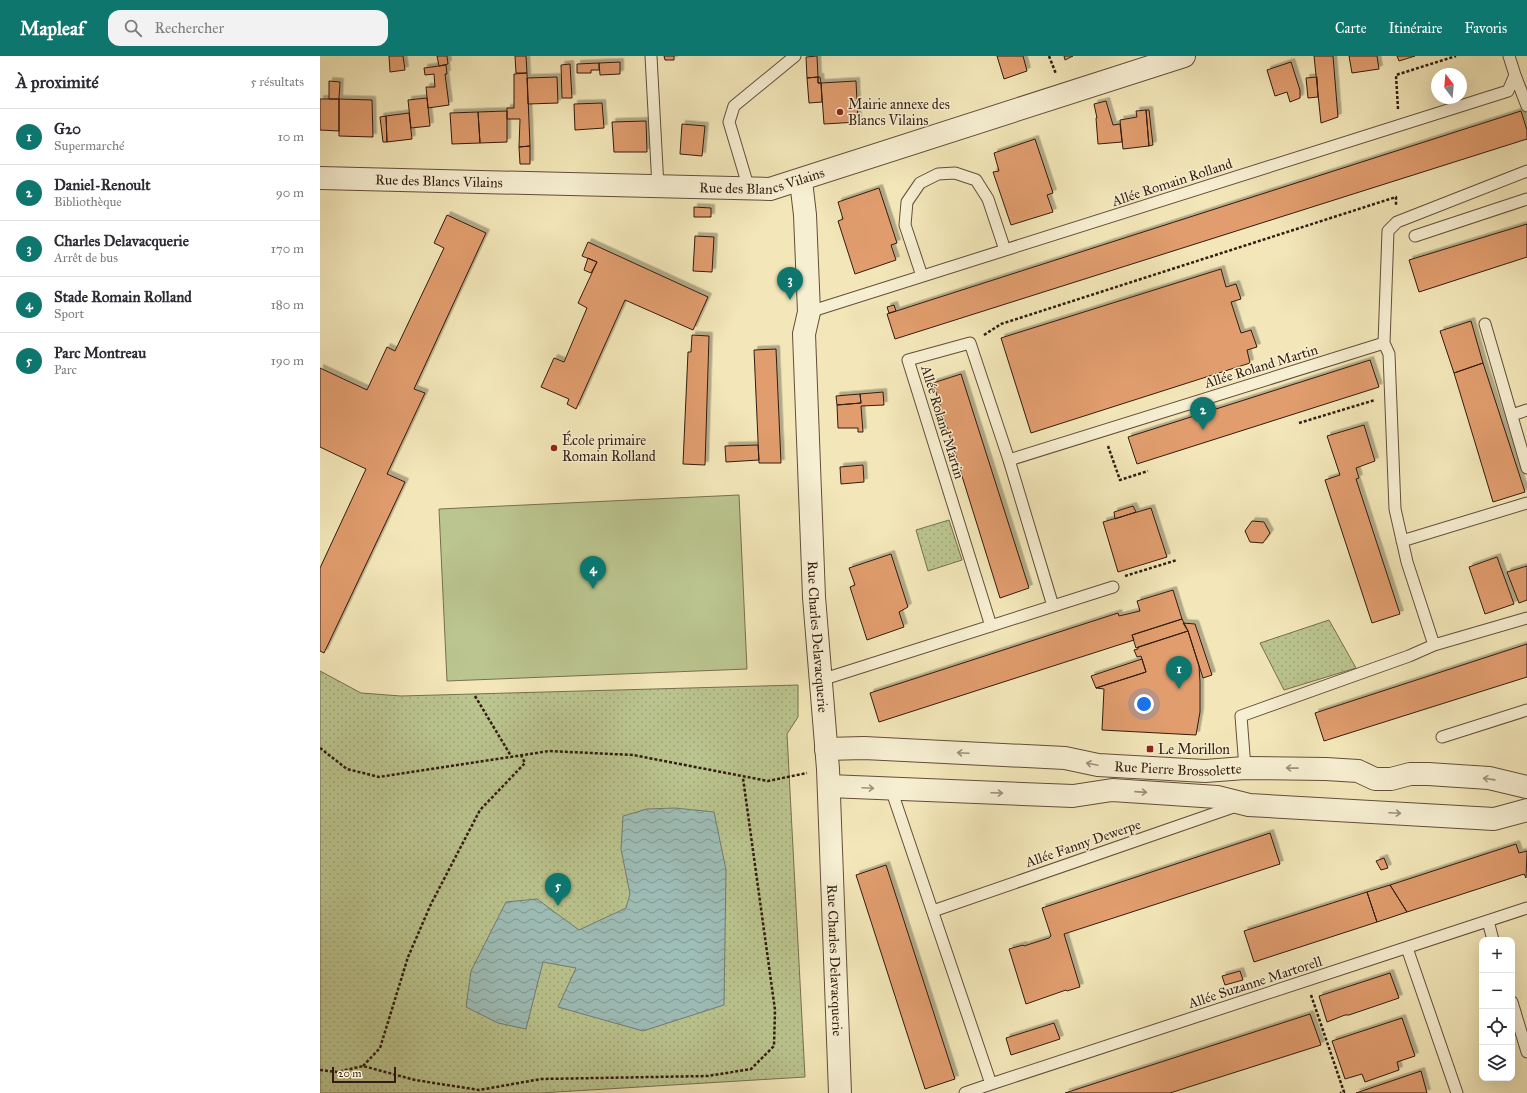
<!DOCTYPE html>
<html lang="fr">
<head>
<meta charset="utf-8">
<style>
	:root { --surface:#fff; --page:#f2f2f3; --text:#2b2b33; --muted:#7c7c81; --line:#e1e1e2; --accent:#0f766e }
	body { margin:0; font-family:"IM FELL Great Primer",serif; background:var(--page); color:var(--text) }
	.controls { position:absolute; right:12px; bottom:12px; display:grid; overflow:hidden; border-radius:8px; box-shadow:0 4px 16px #0002 }
	.controls button { width:36px; height:36px; display:grid; place-items:center; padding:0; border:0; border-bottom:1px solid var(--line); background:var(--surface); color:var(--text); font:20px sans-serif }
	.compass { position:absolute; left:1111px; top:12px; width:36px; height:36px; border-radius:50%; background:var(--surface); box-shadow:0 4px 16px #0002; rotate:344deg }
	.scale { position:absolute; left:12px; bottom:10px; width:64px; box-sizing:border-box; padding-left:4px; border:2px solid #321b10; border-top:0; font-size:11px; line-height:14px; white-space:nowrap; color:#321b10; -webkit-text-stroke:3px #f7efd2; paint-order:stroke }
	.you { position:absolute; left:824px; top:648px; width:14px; height:14px; margin:-10px; border:3px solid #fff; border-radius:50%; background:#1a73e8; box-shadow:0 0 0 6px #1a73e833 }
	.badge { display:grid; place-items:center; width:26px; height:26px; border-radius:50%; background:var(--accent); color:#fff; font-size:13px; font-weight:700 }
	.pin { position:absolute; translate:-50% -33px; filter:drop-shadow(0 1px 2px #0008) }
	.pin::after { content:''; position:absolute; top:21px; width:14px; height:12px; background:inherit; clip-path:polygon(0 0,100% 0,50% 100%) }
	.list { margin:0; padding:0; list-style:none }
	h2 { display:flex; justify-content:space-between; align-items:center; height:52px; margin:0; padding:0 16px; font-size:17px }
	h2 small { font-size:13px; font-weight:400; color:var(--muted) }
	.list li { display:grid; grid-template-columns:26px 1fr auto; gap:12px; align-items:center; box-sizing:border-box; height:56px; padding:0 16px; border-top:1px solid var(--line) }
	.list b { display:block; font-size:15px; white-space:nowrap }
	.list p { margin:0; font-size:13px; white-space:nowrap; color:var(--muted) }
	.list em { font-size:13px; font-style:normal; color:var(--muted) }
	.icon { flex:none; width:22px; height:22px; fill:none; stroke:currentColor; stroke-width:2; stroke-linecap:round; stroke-linejoin:round }
	.map { position:relative; flex:none; width:1207px; height:1037px; overflow:hidden }
	header { display:flex; align-items:center; gap:24px; box-sizing:border-box; height:56px; padding:0 20px; background:var(--accent); color:#fff }
	header strong { font-size:19px }
	nav { display:flex; gap:22px; margin-inline-start:auto; font-size:14px }
	.search { width:280px; height:36px; background:var(--page); display:flex; align-items:center; gap:10px; box-sizing:border-box; padding:0 14px; border-radius:12px; color:var(--muted); font-size:15px }
	main { display:flex }
	aside { flex:1; background:var(--surface) }
	.map>svg:first-child { display:block }
	.green { fill:url(#green-dots); stroke:#767050 }
	.pitch { fill:#bbc58f; stroke:#767050 }
	.water { fill:url(#water-waves); stroke:#737d75 }
	.building { fill:#e19d6e; stroke:#321b10; filter:url(#shadow) }
	.lines { fill:none; stroke-linecap:round; stroke-linejoin:round }
	.service-casing { stroke:#624e3a; stroke-width:13 }
	.minor-casing { stroke:#624e3a; stroke-width:24 }
	.path { stroke:#321b10; stroke-width:2.5; stroke-dasharray:3 2; stroke-linecap:butt }
	.service { stroke:#f7efd2; stroke-width:11 }
	.minor { stroke:#f7efd2; stroke-width:22 }
	.oneway { stroke:#9e907b }
	.poi-dot { fill:#8f2418; stroke:#f7efd2; stroke-width:1.5 }
	.labels { text-anchor:middle; stroke-width:3; stroke-linejoin:round; paint-order:stroke }
	.poi-label { font-size:14px; fill:#321b10; stroke:#f7efd2; text-anchor:start }
	.street-label { font-size:14px; fill:#321b10; stroke:#f7efd2 }
</style>
</head>
<body>
<header>
<strong>Mapleaf</strong>
<div class="search"><svg class="icon" aria-label="search" viewBox="0 0 24 24"><circle cx="10" cy="10" r="6"/><path d="M15 15l6 6"/></svg>Rechercher</div>
<nav><a>Carte</a><a>Itinéraire</a><a>Favoris</a></nav>
</header>
<main>
<aside>
<h2>À proximité<small>5 résultats</small></h2>
<ul class="list">
<li><span class="badge">1</span><div><b>G20</b><p>Supermarché</p></div><em>10 m</em></li>
<li><span class="badge">2</span><div><b>Daniel-Renoult</b><p>Bibliothèque</p></div><em>90 m</em></li>
<li><span class="badge">3</span><div><b>Charles Delavacquerie</b><p>Arrêt de bus</p></div><em>170 m</em></li>
<li><span class="badge">4</span><div><b>Stade Romain Rolland</b><p>Sport</p></div><em>180 m</em></li>
<li><span class="badge">5</span><div><b>Parc Montreau</b><p>Parc</p></div><em>190 m</em></li>
</ul>
</aside>
<div class="map">
<svg width="1207" height="1037" viewBox="0 0 1207 1037">
	<defs>
		<pattern id="green-dots" width="8" height="8" patternUnits="userSpaceOnUse"><rect width="8" height="8" fill="#bbc58f"/><path d="M2 2h.1M6 6h.1" fill="none" stroke="#a1a97a" stroke-width="1.8" stroke-linecap="round"/></pattern>
		<pattern id="water-waves" width="16" height="10" patternUnits="userSpaceOnUse"><rect width="16" height="10" fill="#9ebeb8"/><path d="M0 5q4-4 8 0t8 0" fill="none" stroke="#819a94"/></pattern>
		<filter id="shadow"><feDropShadow dx="3.5" dy="-3.5" stdDeviation="0" flood-color="#0004"/></filter>
	</defs>
	<rect width="100%" height="100%" fill="#f3e7b9"/>
	<filter id="stains"><feTurbulence type="fractalNoise" baseFrequency=".005" numOctaves="4"/><feColorMatrix values="0 0 0 0 .2 0 0 0 0 .09 0 0 0 0 .02 0 0 0 .5 -.17"/></filter>
	<radialGradient id="worn" r=".72"><stop offset=".6" stop-color="#630" stop-opacity="0"/><stop offset="1" stop-color="#630" stop-opacity=".3"/></radialGradient>
	<path class="green" d="M629,464L642,504L608,515L596,474Z
		M1009,564L1036,612L964,634L940,587Z
		M0,615L41,637L81,640L478,629V661L467,678L485,1021L220,1037H0Z"/>
	<path class="pitch" d="M419,439L427,613L127,625L119,453Z"/>
	<path class="water" d="M355,752L394,756L406,814L404,949L323,975L238,951L256,912L223,906L206,973L178,967L146,951L151,915L186,846L217,843L259,874L306,852L310,838L301,793L303,760L327,753Z"/>
	<path class="building" d="M69,0H83L85,14L70,16Z
		M117,0H127L128,8L119,10Z
		M195,0H206L207,17H196Z
		M344,0H354V4H345Z
		M497,0L498,21L487,22L486,1Z
		M677,0H703L707,15L684,23Z
		M744,0H753L745,4Z
		M994,0H1013L1018,61L1001,67Z
		M1029,0H1057L1059,13L1032,17Z
		M1077,0H1095L1079,5Z
		M300,6V18L280,19L279,7Z
		M971,6L980,34V42L970,46L967,36L955,40L947,14Z
		M279,7V14H271V17H257V8Z
		M250,8L252,42H242L241,9Z
		M126,9L127,18H125L129,49L108,52L106,31H115L114,18L105,19L104,12Z
		M207,17L210,90L199,91L200,63H187V52H194V18Z
		M237,21L238,47L208,48L207,22Z
		M498,21H500L501,27H498Z
		M498,21V27H501L502,46L489,47L487,22Z
		M997,21L998,41L988,42L986,22Z
		M9,25L20,26L19,43H9Z
		M536,25L538,66L504,68L501,27Z
		M107,42L110,70L91,72L88,44Z
		M0,43H19V75L0,74Z
		M19,43L52,44L53,81L19,80Z
		M786,45L793,69L800,68L802,86L778,88L776,62H777L774,48Z
		M282,47L284,72L255,74L254,48Z
		M826,54L829,90L803,93L800,64L817,61L816,55Z
		M826,54H829L833,89L829,90Z
		M187,55V86L160,87L158,56Z
		M1201,55L1207,74V83L575,283L567,258Z
		M158,56L160,87L132,88L130,57Z
		M89,57L92,83L67,86L66,60Z
		M66,60L67,86H63L60,61Z
		M326,65L327,96H294L292,66Z
		M362,68L385,70L382,100L360,98Z
		M715,83L733,137L727,139L733,156L691,169L673,116L679,115L674,97Z
		M210,90V108H200L199,91Z
		M559,132L577,187L571,189L576,204L535,218L518,165L523,163L518,146Z
		M374,151L391,152V161H374Z
		M127,159L166,177L94,333L105,337L67,418L85,426L4,597L0,595V512L46,413L0,391V312L47,334L67,291L75,295L124,192L114,187Z
		M1207,168V201L1099,236L1089,204Z
		M375,180L394,181L392,216L373,215Z
		M268,186L388,241L373,274L305,244L256,353L247,348L249,343L221,331L234,302L244,306L267,252L258,247L277,206L262,200Z
		M268,202L277,206L271,217L264,214Z
		M901,213L906,231L916,228L921,243L911,246L921,277L931,274L937,291L927,294L930,307L711,377L681,282Z
		M574,249L576,255L569,257L567,251Z
		M1151,265L1163,307L1134,317L1120,275Z
		M372,279L389,280L385,409L363,408L368,296H371Z
		M456,293L461,407H439L434,294Z
		M1050,304L1059,331L817,408L808,381Z
		M1163,307L1205,436L1173,446L1134,317Z
		M641,318L709,532L680,542L613,327Z
		M563,336L564,349L541,350L543,376H538V372H518L517,349L541,347L540,338Z
		M540,338L541,347L517,349L516,340Z
		M1044,369L1055,405L1036,412L1039,422L1036,423L1080,558L1052,567L1005,424L1020,419L1007,380Z
		M438,389L439,404L406,406L405,390Z
		M543,409L544,426L521,428L520,411Z
		M813,450L816,456L795,463L794,456Z
		M831,452L847,501L798,516L783,466Z
		M932,465L944,466L950,477L943,487L930,486L925,475Z
		M571,498L588,551L579,556L584,571L547,584L530,531L535,529L529,512Z
		M1177,501L1194,548L1165,558L1149,511Z
		M1207,510V544L1199,547L1187,516Z
		M853,534L862,563L812,579L814,584L559,666L550,637L798,557L799,560L820,555L817,545Z
		M862,563L868,575L816,592L812,579Z
		M863,567L875,568L892,619L883,622L868,575Z
		M868,575L879,610L880,626V656L876,679L782,674L784,633L776,632L826,616L821,600L817,601L814,594L818,593V591Z
		M1207,588V621L1004,685L995,657Z
		M822,603L826,616L776,632L771,620Z
		M950,777L960,808L744,878L760,931L747,935L746,934L706,948L689,893L703,889L704,890L729,882L731,880L722,852Z
		M1196,788L1199,797L1207,795L1206,822L1204,818L1087,856L1070,829Z
		M1064,802L1068,812L1061,814L1056,805Z
		M566,809L635,1023L605,1033L536,819Z
		M1070,829L1087,856L1057,866L1047,836Z
		M1047,836L1057,866L934,906L924,875Z
		M920,915L923,924L905,929L902,920Z
		M1070,917L1079,942L1029,959H1025L1007,966L999,940Z
		M990,958L1001,989L850,1037H745Z
		M1082,962L1095,1000L1077,1006L1079,1014L1045,1026L1042,1018L1025,1023L1012,985Z
		M734,967L740,983L691,999L686,982Z
		M1101,1015L1107,1037H1036Z"/>
	<g class="lines">
		<defs>
			<path id="service" d="M331,0L338,131
				M1195,19L1207,50
				M429,133L409,66L414,50L475,0
				M1095,180L1207,143
				M602,220L585,169L587,146L600,127L618,118L635,117L656,124L668,143L685,194
				M489,256L1188,35L1195,19L1189,0
				M1165,268L1207,412
				M1192,359L1207,354
				M689,404L1064,287
				M1082,485L1207,447
				M671,570L588,304L650,287L689,404L733,550
				M1114,589L1207,562
				M501,624L793,531
				M1122,681L1207,654
				M925,712L921,660L1089,600L1114,589L1087,506L1075,453L1069,298L1064,287L1068,175L1077,166L1207,115
				M571,733L671,1028L645,1037
				M613,855L919,749
				M1168,865L1173,884
				M1087,892L1137,1037
				M1192,946L1207,996
				M671,1028L1207,852"/>
			<g id="minor">
				<path id="s1" d="M0,122L450,133L864,0"/>
				<path id="s2" d="M481,125L485,159L489,256L484,278L494,541L508,713L520,1037"/>
				<path id="s3" d="M506,693L544,692L745,702L778,709L885,715L925,712L1006,713L1038,715L1055,723H1071L1090,718H1108L1169,722L1207,731"/>
				<path d="M509,730L753,740L792,734L897,741L929,749L1174,763L1207,754"/>
			</g>
		</defs>
		<use href="#service" class="service-casing"/>
		<use href="#minor" class="minor-casing"/>
		<path class="path" d="M729,0L736,18
			M1078,53L1076,19L1136,0
			M664,279L681,268L1076,141V150
			M979,367L1055,344
			M788,390L800,424L828,415
			M805,520L857,504
			M155,640L191,700
			M0,692L27,713L59,721L229,695L313,699L448,725L487,717
			M991,939L1024,1036L1020,1037
			M43,1010L60,992L88,901L111,848L160,754L205,707L201,699
			M0,1014L17,1016L43,1010L95,1024L159,1034L221,1023L388,1020L431,1013L454,990L455,954L423,722"/>
		<use href="#service" class="service"/>
		<use href="#minor" class="minor"/>
	</g>
	<defs><path id="oneway-shaft" d="M-6 0H5M1.5-3L5.5 0L1.5 3" fill="none" stroke-width="1.6" stroke-linecap="round" stroke-linejoin="round"/></defs>
	<g class="oneway">
		<use href="#oneway-shaft" transform="translate(643 697) rotate(-177)"/>
		<use href="#oneway-shaft" transform="translate(772 708) rotate(-168)"/>
		<use href="#oneway-shaft" transform="translate(972 712) rotate(-179)"/>
		<use href="#oneway-shaft" transform="translate(1169 723) rotate(-172)"/>
		<use href="#oneway-shaft" transform="translate(548 732) rotate(3)"/>
		<use href="#oneway-shaft" transform="translate(821 736) rotate(4)"/>
		<use href="#oneway-shaft" transform="translate(677 737) rotate(2)"/>
		<use href="#oneway-shaft" transform="translate(1075 757) rotate(3)"/>
	</g>
	<g class="poi-dot">
		<circle cx="520" cy="56" r="4"/>
		<circle cx="234" cy="392" r="4"/>
		<rect x="826" y="689" width="8" height="8" rx="2"/>
	</g>
	<g class="labels">
		<g class="poi-label">
			<text x="528" y="53">Mairie annexe des<tspan x="528" dy="16">Blancs Vilains</tspan></text>
			<text x="242" y="389">École primaire<tspan x="242" dy="16">Romain Rolland</tspan></text>
			<text x="838" y="698">Le Morillon</text>
		</g>
		<g class="street-label">
			<text dy="5" stroke="none"><textPath href="#s1" startOffset="443">Rue des Blancs Vilains</textPath></text>
			<text dy="5" stroke="none"><textPath href="#s1" startOffset="119">Rue des Blancs Vilains</textPath></text>
			<text transform="translate(852 126) rotate(-18)" y="5">Allée Romain Rolland</text>
			<text transform="translate(941 310) rotate(-17)" y="5">Allée Roland Martin</text>
			<text transform="translate(623 366) rotate(73)" y="5">Allée Roland Martin</text>
			<text dy="5" stroke="none"><textPath href="#s2" startOffset="457">Rue Charles Delavacquerie</textPath></text>
			<text dy="5" stroke="none"><textPath href="#s3" startOffset="353">Rue Pierre Brossolette</textPath></text>
			<text transform="translate(763 787) rotate(-19)" y="5">Allée Fanny Dewerpe</text>
			<text dy="5" stroke="none"><textPath href="#s2" startOffset="781">Rue Charles Delavacquerie</textPath></text>
			<text transform="translate(935 926) rotate(-18)" y="5">Allée Suzanne Martorell</text>
		</g>
	</g>
	<rect width="100%" height="100%" filter="url(#stains)"/>
	<rect width="100%" height="100%" fill="url(#worn)"/>
</svg>
<div class="controls">
<button>+</button>
<button>−</button>
<button><svg class="icon" aria-label="locate" viewBox="0 0 24 24"><circle cx="12" cy="12" r="6"/><path d="M12 2v4M12 18v4M2 12h4M18 12h4"/></svg></button>
<button><svg class="icon" aria-label="layers" viewBox="0 0 24 24"><path d="M12 4l9 5-9 5-9-5zM3 14l9 5 9-5"/></svg></button>
</div>
<svg class="compass" viewBox="-18 -18 36 36"><path d="M0-13l5 13h-10z" fill="#e53935"/><path d="M0 13l5-13h-10z" fill="#7c7c81"/></svg>
<div class="scale">20 m</div>
<div class="you"></div>
<div class="pin badge" style="left:859px;top:633px">1</div>
<div class="pin badge" style="left:883px;top:374px">2</div>
<div class="pin badge" style="left:470px;top:244px">3</div>
<div class="pin badge" style="left:273px;top:533px">4</div>
<div class="pin badge" style="left:238px;top:850px">5</div>
</div>
</main>
</body>
</html>
